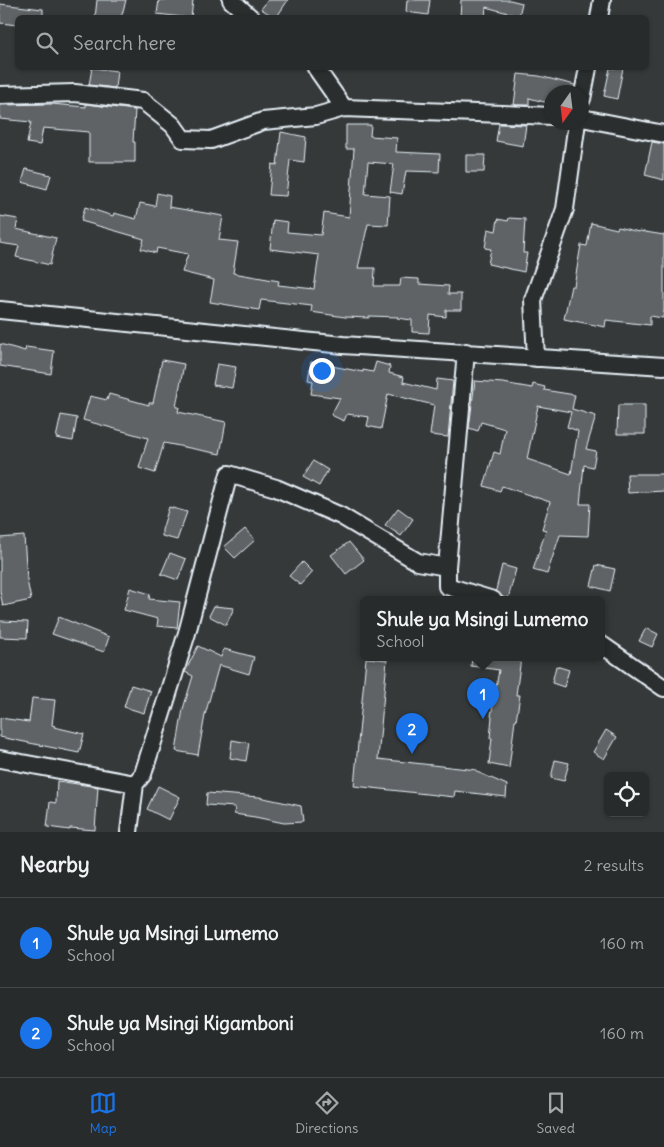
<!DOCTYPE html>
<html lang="en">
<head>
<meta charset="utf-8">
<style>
	:root { --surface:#282b2c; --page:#343738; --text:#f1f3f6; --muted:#a5a7a9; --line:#444748; --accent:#1a73e8 }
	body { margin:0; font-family:Delius,sans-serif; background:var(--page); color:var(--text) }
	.controls { position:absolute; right:15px; bottom:15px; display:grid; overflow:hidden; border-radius:8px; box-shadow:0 1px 4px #0004 }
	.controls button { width:45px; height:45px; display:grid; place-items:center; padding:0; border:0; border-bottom:1px solid var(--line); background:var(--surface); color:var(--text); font:25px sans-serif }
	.compass { position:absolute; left:544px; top:85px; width:45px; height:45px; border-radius:50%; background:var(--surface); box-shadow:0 1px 4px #0004; rotate:194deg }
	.you { position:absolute; left:321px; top:370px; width:18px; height:18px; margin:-12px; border:4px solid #fff; border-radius:50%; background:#1a73e8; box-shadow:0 0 0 8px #1a73e833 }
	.badge { display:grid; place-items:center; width:32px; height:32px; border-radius:50%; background:var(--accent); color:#fff; font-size:16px; font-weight:700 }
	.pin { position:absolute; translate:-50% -41px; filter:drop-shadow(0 1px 2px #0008) }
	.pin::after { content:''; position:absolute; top:26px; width:18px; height:15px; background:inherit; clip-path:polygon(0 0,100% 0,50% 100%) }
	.popup { position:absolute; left:360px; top:596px; width:245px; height:65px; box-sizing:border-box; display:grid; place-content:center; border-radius:8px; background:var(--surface); filter:drop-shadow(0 1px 4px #0005); font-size:16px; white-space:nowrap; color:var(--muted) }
	.popup b { font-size:19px; color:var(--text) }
	.popup::after { content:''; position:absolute; left:50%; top:100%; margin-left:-10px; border:10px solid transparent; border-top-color:var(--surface) }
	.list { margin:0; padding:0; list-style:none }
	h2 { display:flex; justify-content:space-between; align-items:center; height:65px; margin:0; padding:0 20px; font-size:21px }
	h2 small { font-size:16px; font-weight:400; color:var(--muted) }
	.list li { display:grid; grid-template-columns:32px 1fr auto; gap:15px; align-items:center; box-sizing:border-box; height:90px; padding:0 20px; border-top:1px solid var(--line) }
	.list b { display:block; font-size:19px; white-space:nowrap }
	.list p { margin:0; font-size:16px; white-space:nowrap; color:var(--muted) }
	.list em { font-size:16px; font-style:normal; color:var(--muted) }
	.icon { flex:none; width:28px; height:28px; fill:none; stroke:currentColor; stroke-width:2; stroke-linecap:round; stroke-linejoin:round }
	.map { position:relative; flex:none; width:664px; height:832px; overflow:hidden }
	.search { position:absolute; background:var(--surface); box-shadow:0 1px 4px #0004; left:15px; right:15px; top:15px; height:55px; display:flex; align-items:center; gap:12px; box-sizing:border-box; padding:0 18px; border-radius:8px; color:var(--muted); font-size:19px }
	.sheet { height:245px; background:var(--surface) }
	nav { display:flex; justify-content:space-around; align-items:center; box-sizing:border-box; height:70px; border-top:1px solid var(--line); background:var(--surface); font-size:14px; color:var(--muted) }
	nav a { display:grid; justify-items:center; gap:2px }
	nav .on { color:var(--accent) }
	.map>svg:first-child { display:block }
	.building { fill:#5f6365; stroke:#e8f1f8; fill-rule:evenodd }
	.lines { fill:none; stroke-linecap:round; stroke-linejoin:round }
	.minor-casing { stroke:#e8f1f8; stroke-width:20 }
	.minor { stroke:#2a2d2e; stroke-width:16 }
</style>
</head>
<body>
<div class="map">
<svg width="664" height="832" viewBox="0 0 664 832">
	<rect width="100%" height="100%" fill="#35393a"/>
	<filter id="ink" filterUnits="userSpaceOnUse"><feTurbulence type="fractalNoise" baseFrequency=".02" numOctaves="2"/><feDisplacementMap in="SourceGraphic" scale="10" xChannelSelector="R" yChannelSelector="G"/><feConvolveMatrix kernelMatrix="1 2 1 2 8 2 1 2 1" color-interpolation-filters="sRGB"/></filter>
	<g filter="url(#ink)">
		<path class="building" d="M97,0H126L121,18H95Z
			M159,0H193L191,18L157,14Z
			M268,0H288L276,18L261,9Z
			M407,0H430L428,15L406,12Z
			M461,0H510L522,3L519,16L486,7L485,18H460Z
			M0,4L43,9V18H18V25L0,23Z
			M92,68L117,71L115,88L89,85Z
			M610,68H623L617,99L604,96Z
			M518,74L539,76L575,85L573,92H552V104L529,98V105H514Z
			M51,104L86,107V104L135,110L133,142H135V162H89V132L43,128L40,145L27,143L31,122L0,119V105Z
			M499,124L526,125L523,146L496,141Z
			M346,125H371L370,136L397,138L396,152L440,154L439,172L406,171L402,194L390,192L394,164L368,162L365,194L390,196L388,225L368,224L358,268H375L374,286H400L401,278L419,279V284L449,286L448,294H461V310H446V317L430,315L429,333L412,332V320L397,318L398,317L369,316V318L345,317L311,312L312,306L261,300L259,310L210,302L214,280L182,272L188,254L157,248L156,253L141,249L144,239L81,221L85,207L113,216L114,213L136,219L140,203L155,206L157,193L170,196L169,207L223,216L219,240L238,242L233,273L279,281L278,285L314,289L319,255L270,249L273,220L288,222L287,232L321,235L324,213L349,217L354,149H346Z
			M281,132L306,137L304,162L290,160L286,196L269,195L272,164L277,165Z
			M652,142L664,144V180L645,175Z
			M466,155H485L484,172H466Z
			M26,169L51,175L47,189L22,182Z
			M0,216L18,219L16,229L56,238L50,265L16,257L19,246L0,243Z
			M509,218L525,219L523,253H527L524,272L488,264L491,249L485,248L488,229L496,231L498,219L508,221Z
			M591,223L617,229L618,227L639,232V231L664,235V309L663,318L650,316V325L606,320L605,327L564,319L571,286H574L581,245L587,246Z
			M0,344L25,351L26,347L54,351L51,374L0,366Z
			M162,360L184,364L176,407H179L178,412L226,422L220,454L164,443L155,473L139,468L148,438L83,420L90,396L107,400L109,394L149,405V403H153Z
			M311,362L363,372V370L373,372L376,362L390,366L389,373L404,377L403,382L436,390L437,379L453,381L448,437L430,435L434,405L388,394L381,429L367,426L369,417L347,414L344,421L331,415L340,398L311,394L313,381L308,380Z
			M217,364L236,367L232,388L213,385Z
			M475,381L503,383L532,388L533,384L545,387L544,390L575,395L572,409L596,416L586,449L596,451L593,467L584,465L580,504H590L588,536L560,535L547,574L533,570L546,530L542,529L550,502L502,486L500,491L484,486L494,452L500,454L505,429L481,422L478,431L469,428ZM538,406L571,412L567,427L578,431L571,474L527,459Z
			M618,405H645V434H617Z
			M61,415L77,418L73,441L56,438Z
			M313,461L328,470L319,486L303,477Z
			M627,474H663L664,491L628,493Z
			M169,507L187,512L177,540L162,536V530Z
			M398,508L413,519L401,536L385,525Z
			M245,529L255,540L235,558L224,547Z
			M24,536L27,580L31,600L3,606L0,592V538Z
			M349,542L364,560L346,574L331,555Z
			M170,553L186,559L178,580L161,574Z
			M302,562L312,572L300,585L289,576Z
			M502,565L516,569L508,599L503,597L496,590Z
			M596,565L615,569L610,591L591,586Z
			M130,588L150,594L149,599L180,602L177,628L157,626L158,619L124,610Z
			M214,606L234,608L226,625L209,616Z
			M59,617L109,637L104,652L52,634Z
			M0,621L28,622L27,638L0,637Z
			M646,628L658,634L652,647L639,641Z
			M198,646L221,657L224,649L254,657L249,674L219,665L205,715L198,755L176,751L183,709L193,676L185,672Z
			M366,658L387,660L378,759L477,770V772L507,785L506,797L455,791L454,797L354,786Z
			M472,658H521L516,695H520L516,721L515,720L509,768L489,764L492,738H490L492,717L491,716L499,670L471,666Z
			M556,666L569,670L564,687L552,683Z
			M131,685L151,691L144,713L124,707Z
			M32,698L55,700L52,725L55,726L54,727L84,734L79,753L0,737V718L29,722Z
			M606,730L617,737L604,759L593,752Z
			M232,740L249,743L246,761L230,758Z
			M555,760L569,763L564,781L551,778Z
			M57,781L98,787L95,830L70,828V830L47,827L50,802L56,803Z
			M158,786L180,797L169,820L147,809Z
			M207,793L259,797L301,806L303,822L284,823L255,817L234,814L235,807L206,805Z"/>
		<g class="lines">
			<defs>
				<path id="minor" d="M231,0L251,18
					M599,18L602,0
					M316,68L344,108
					M0,95L75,93L143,101L173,125L183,139L211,140L263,121L316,116L344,108L552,116
					M582,99L588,68
					M582,118L664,134
					M0,310L343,345L664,366
					M466,352L447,567V586L493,600
					M536,358L533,300L565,209L577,122
					M602,645L664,688
					M0,759L135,784
					M129,832L135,784L143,774L187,633L229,474L276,488L341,516L418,562L447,567"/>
			</defs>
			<use href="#minor" class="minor-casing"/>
			<use href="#minor" class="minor"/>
		</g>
	</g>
</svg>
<div class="controls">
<button><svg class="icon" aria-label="locate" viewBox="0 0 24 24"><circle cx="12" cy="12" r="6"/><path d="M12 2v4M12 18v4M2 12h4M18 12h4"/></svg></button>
</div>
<svg class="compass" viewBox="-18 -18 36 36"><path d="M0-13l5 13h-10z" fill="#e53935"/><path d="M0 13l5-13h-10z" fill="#a5a7a9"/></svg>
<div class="you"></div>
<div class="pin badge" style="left:483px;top:719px">1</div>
<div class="popup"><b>Shule ya Msingi Lumemo</b>School</div>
<div class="pin badge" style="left:412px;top:754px">2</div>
<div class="search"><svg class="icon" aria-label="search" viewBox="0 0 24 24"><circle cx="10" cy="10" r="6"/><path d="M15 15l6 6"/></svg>Search here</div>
</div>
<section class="sheet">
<h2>Nearby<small>2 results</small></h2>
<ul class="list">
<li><span class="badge">1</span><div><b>Shule ya Msingi Lumemo</b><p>School</p></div><em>160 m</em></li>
<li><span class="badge">2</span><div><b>Shule ya Msingi Kigamboni</b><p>School</p></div><em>160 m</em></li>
</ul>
</section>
<nav>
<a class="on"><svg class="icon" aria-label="map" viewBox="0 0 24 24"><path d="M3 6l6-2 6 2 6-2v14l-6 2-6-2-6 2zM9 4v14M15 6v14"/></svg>Map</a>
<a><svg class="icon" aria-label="directions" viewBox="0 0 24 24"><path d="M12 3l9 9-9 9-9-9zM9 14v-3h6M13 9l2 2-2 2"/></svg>Directions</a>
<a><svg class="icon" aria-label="saved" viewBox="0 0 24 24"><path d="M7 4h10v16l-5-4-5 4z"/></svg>Saved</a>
</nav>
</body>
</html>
